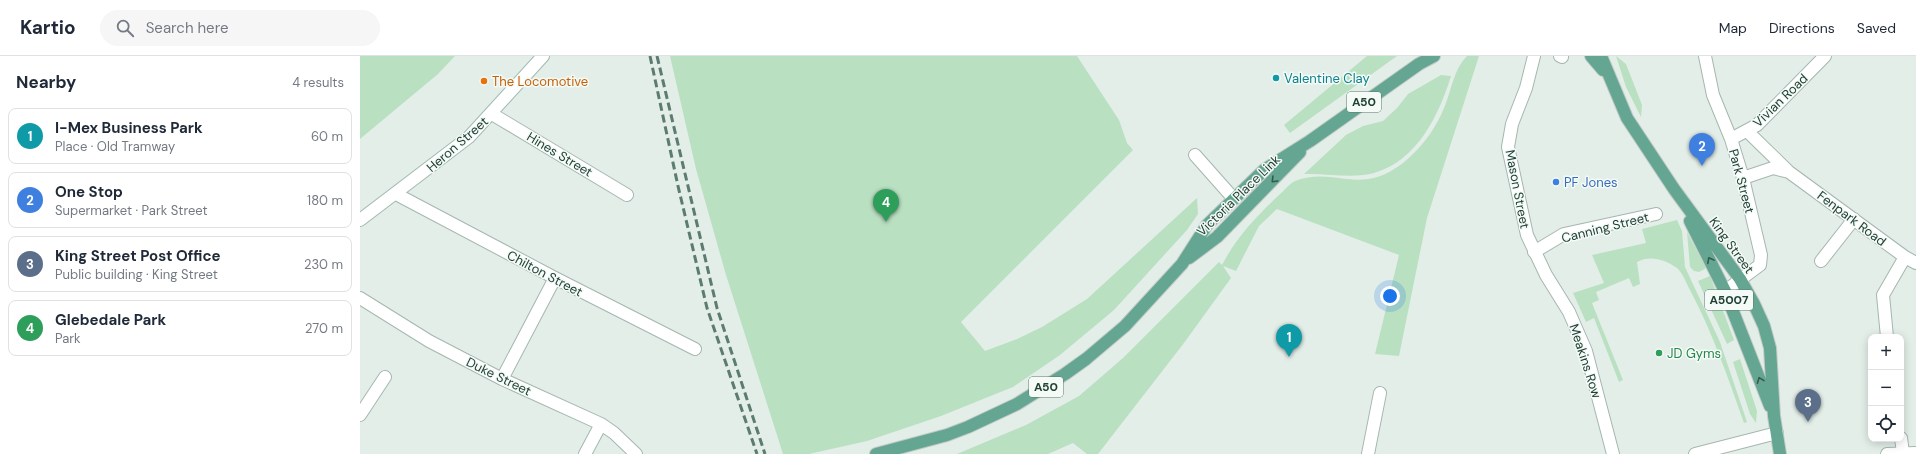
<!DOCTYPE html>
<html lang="en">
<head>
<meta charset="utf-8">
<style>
	:root { --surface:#fff; --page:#f6f6f7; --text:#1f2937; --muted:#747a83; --line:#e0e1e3; --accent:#b45309 }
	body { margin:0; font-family:"DM Sans",sans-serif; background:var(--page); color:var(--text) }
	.controls { position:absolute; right:12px; bottom:12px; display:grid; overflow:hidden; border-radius:8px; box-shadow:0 2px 10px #0003 }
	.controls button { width:36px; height:36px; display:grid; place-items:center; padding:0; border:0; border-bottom:1px solid var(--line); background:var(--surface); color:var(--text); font:20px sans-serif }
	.you { position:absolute; left:1030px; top:240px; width:14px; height:14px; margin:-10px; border:3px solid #fff; border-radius:50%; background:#1a73e8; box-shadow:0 0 0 6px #1a73e833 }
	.badge { display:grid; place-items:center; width:26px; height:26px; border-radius:50%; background:var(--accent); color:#fff; font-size:13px; font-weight:700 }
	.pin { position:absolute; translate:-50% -33px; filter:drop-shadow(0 1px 2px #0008) }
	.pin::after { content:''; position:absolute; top:21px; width:14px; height:12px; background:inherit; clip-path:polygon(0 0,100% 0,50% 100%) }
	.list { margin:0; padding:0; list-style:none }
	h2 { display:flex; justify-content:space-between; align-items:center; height:52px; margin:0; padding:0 16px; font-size:17px }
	h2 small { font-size:13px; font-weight:400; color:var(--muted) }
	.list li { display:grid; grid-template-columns:26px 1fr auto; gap:12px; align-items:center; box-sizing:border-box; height:56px; margin:0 8px 8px; padding:0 8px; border:1px solid var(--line); border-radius:8px }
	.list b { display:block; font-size:15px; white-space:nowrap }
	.list p { margin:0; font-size:13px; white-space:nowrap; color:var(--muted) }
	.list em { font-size:13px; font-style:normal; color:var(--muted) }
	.icon { flex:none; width:22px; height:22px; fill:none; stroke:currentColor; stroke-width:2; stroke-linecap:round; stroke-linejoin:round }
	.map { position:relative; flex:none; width:1556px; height:398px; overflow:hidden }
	header { display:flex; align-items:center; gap:24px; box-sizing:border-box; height:56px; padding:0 20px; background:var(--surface); border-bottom:1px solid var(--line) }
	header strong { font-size:19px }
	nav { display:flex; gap:22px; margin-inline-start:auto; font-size:14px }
	.search { width:280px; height:36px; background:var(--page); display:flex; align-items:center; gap:10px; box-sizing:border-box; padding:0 14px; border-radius:22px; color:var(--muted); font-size:15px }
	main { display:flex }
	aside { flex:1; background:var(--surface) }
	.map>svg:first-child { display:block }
	.green { fill:#bae0c2 }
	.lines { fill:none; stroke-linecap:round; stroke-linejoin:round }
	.street-casing { stroke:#a5b7af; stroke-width:14 }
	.secondary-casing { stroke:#a0baaf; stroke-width:14 }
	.primary-casing { stroke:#c1cac7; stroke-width:14 }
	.street { stroke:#fff; stroke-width:12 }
	.secondary { stroke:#fff; stroke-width:12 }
	.primary { stroke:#64a691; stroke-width:12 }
	.rail { stroke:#5c7c71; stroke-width:3; stroke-dasharray:8 4; stroke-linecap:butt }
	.oneway { stroke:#325a4d }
	.culture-dot { fill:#0f9aa8; stroke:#f4faf6; stroke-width:1.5 }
	.food-dot { fill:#e8710a; stroke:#f4faf6; stroke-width:1.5 }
	.shop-dot { fill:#3f7fe0; stroke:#f4faf6; stroke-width:1.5 }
	.leisure-dot { fill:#2e9e5b; stroke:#f4faf6; stroke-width:1.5 }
	.labels { text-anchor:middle; stroke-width:3; stroke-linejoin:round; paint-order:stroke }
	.shield { fill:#f4faf6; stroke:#607870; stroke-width:1 }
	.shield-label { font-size:12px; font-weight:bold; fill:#214136 }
	.culture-label { font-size:13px; fill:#0d838f; stroke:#f4faf6; text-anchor:start }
	.food-label { font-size:13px; fill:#c56008; stroke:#f4faf6; text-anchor:start }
	.street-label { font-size:13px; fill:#214136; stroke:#f4faf6 }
	.shop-label { font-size:13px; fill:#366cbe; stroke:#f4faf6; text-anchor:start }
	.leisure-label { font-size:13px; fill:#27864d; stroke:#f4faf6; text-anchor:start }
</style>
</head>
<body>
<header>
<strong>Kartio</strong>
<div class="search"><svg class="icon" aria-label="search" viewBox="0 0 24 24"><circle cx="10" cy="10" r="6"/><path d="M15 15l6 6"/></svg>Search here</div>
<nav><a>Map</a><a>Directions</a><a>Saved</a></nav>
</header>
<main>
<aside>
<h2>Nearby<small>4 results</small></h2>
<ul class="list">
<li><span class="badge" style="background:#0f9aa8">1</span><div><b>I-Mex Business Park</b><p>Place · Old Tramway</p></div><em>60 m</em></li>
<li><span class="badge" style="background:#3f7fe0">2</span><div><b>One Stop</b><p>Supermarket · Park Street</p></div><em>180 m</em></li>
<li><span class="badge" style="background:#5c6f8a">3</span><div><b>King Street Post Office</b><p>Public building · King Street</p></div><em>230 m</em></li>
<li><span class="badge" style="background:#2e9e5b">4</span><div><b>Glebedale Park</b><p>Park</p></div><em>270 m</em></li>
</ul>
</aside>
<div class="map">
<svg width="1556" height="398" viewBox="0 0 1556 398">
	<rect width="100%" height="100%" fill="#e3eee8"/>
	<path class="green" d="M0,0H95L78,18L0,83Z
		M310,0H717L759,64L767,87L773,94L601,266L625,295L657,283L682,271L727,243L837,142L838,158L827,174L754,254L700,299L653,331L581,360L507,385L449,398H423L366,219L336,113Z
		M1007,0H1037L930,77L924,69Z
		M1107,0H1119L1067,162L1039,300L1015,298L1039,199L917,153L899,170L876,215L863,210L871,222L824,287L738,398H727L713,387L688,398H597L666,369L719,340L763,302L859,206L862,209C877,180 896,161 919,139C924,135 930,127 935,125C975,110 999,141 1043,107C1064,90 1080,67 1088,41C1093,26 1096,11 1107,0Z
		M1256,0L1266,8L1282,49L1281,61L1266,31Z
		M1081,19L1091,20C1079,59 1057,105 1014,117C994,123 966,117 944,118L986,79L1003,70L1023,65L1037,52L1048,38Z
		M1317,164L1322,175L1325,211L1360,286L1387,366L1384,367C1368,322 1353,278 1331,236C1327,229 1323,217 1317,212C1304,203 1290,199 1277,206L1280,228L1273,231L1269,222L1236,236L1239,244L1232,247L1263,324L1259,326L1234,262L1226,266L1213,237L1244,227L1232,199L1286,187L1282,173Z
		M1327,176L1345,210V213L1339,216L1334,215L1330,211Z
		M1350,220L1374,284L1367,288L1338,225Z
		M1380,303L1397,355L1396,367L1390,358L1373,306Z"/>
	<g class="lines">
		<defs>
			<path id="street" d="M1174,0L1166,32L1152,68L1148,91L1167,179L1186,219L1209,256L1226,295L1253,398
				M1200,0L1202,1
				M1345,0L1353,39L1371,83L1383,122L1401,199L1400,209L1365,235
				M132,58L267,139
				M1387,75L1428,115
				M1371,83L1397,69L1465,0
				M835,99L874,143
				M1383,122L1413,112L1429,116L1545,201L1556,207
				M36,138L195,222L335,293
				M1174,196L1204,178L1296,158
				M1461,205L1494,163
				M0,242L69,285L142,323L241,368L254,377L276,398
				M1527,281L1523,239L1545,201
				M142,323L195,222
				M0,359L25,321
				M1541,382L1543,397
				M225,398L241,368
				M1008,398L1020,337
				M1335,398L1417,377
				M1527,398L1556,397"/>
			<path id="secondary" d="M0,164L109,81L183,0"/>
			<path id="primary" d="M1231,0L1243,14
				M1241,0L1267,62L1314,133L1380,223L1394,248L1404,270L1410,292L1414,360L1420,398
				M1330,165L1365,235L1410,350
				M829,202L857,181L940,96
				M516,398L587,379L608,371L657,348L705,318L726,303L765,270L822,208L847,169L904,114L950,85L1059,8L1074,0"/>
		</defs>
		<use href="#street" class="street-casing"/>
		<use href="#secondary" class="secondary-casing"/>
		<use href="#primary" class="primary-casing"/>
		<use href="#street" class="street"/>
		<use href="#secondary" class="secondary"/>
		<use href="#primary" class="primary"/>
		<path class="rail" d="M290,0L318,130L347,252L397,398
			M297,0L357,252L405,398"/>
	</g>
	<defs><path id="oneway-chevron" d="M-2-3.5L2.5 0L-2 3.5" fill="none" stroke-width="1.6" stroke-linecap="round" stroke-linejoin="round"/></defs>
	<g class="oneway">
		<use href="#oneway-chevron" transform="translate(914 124) rotate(135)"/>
		<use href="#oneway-chevron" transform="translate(1350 204) rotate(-118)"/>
		<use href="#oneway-chevron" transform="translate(1400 324) rotate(-111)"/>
	</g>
	<circle class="culture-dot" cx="916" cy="22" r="4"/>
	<circle class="food-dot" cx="124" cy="25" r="4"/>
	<circle class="shop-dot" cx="1196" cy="126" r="4"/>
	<circle class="leisure-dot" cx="1299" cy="297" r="4"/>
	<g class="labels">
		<g class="shield">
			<rect x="987" y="36" width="34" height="20" rx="3"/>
			<rect x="1345" y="234" width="48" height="20" rx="3"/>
			<rect x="669" y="321" width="34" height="20" rx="3"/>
		</g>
		<g class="shield-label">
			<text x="1004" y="50">A50</text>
			<text x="1369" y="248">A5007</text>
			<text x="686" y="335">A50</text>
		</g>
		<g class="culture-label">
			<text x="924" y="27">Valentine Clay</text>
		</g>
		<g class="food-label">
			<text x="132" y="30">The Locomotive</text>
		</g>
		<g class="street-label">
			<text transform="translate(1420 44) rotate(-44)" y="5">Vivian Road</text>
			<text transform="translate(97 88) rotate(-41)" y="5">Heron Street</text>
			<text transform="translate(200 98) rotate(31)" y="5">Hines Street</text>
			<text transform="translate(1382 125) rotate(75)" y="5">Park Street</text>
			<text transform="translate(1158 133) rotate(79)" y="5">Mason Street</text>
			<text transform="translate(878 139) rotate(-44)" y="5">Victoria Place Link</text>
			<text transform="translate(1492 162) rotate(37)" y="5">Fenpark Road</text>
			<text transform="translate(1245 171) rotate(-14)" y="5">Canning Street</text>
			<text transform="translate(1372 189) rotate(54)" y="5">King Street</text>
			<text transform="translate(185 217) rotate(28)" y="5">Chilton Street</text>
			<text transform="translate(1226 305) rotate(72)" y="5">Meakins Row</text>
			<text transform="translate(139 320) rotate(26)" y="5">Duke Street</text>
		</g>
		<g class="shop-label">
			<text x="1204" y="131">PF Jones</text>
		</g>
		<g class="leisure-label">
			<text x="1307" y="302">JD Gyms</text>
		</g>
	</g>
</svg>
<div class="controls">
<button>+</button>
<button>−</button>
<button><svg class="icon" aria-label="locate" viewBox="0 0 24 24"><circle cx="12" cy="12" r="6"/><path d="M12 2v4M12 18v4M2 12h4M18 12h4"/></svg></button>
</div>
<div class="you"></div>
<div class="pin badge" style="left:929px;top:301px;background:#0f9aa8">1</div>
<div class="pin badge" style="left:1342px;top:110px;background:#3f7fe0">2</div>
<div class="pin badge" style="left:1448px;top:366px;background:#5c6f8a">3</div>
<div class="pin badge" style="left:526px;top:166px;background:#2e9e5b">4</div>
</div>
</main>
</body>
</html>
